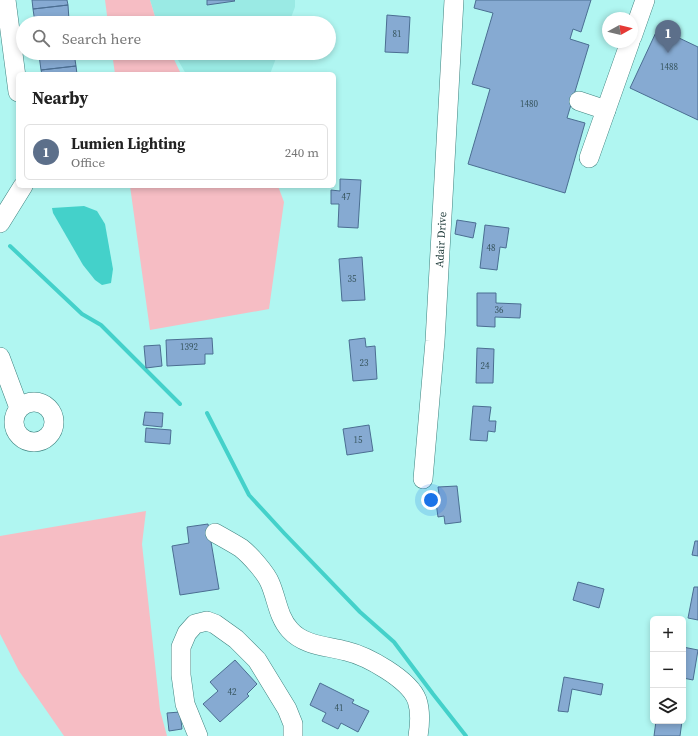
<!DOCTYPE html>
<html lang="en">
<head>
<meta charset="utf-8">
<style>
	:root { --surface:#fff; --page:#f6f6f6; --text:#222; --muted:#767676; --line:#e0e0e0; --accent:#c33358 }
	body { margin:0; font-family:"Source Serif 4",serif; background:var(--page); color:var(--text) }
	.controls { position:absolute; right:12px; bottom:12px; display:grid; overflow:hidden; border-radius:6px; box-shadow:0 2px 6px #0003 }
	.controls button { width:36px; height:36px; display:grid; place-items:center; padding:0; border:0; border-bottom:1px solid var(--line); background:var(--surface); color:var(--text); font:20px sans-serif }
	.compass { position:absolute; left:602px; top:12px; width:36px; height:36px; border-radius:50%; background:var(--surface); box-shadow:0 2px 6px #0003; rotate:82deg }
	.you { position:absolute; left:431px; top:500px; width:14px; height:14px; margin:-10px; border:3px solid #fff; border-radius:50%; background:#1a73e8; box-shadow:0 0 0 6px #1a73e833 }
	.badge { display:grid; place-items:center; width:26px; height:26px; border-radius:50%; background:var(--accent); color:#fff; font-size:13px; font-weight:700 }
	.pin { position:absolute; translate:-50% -33px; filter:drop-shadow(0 1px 2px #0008) }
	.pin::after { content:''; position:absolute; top:21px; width:14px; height:12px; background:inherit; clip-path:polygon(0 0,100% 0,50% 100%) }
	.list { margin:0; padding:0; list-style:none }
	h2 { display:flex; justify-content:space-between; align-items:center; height:52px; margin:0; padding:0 16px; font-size:17px }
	h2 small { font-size:13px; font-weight:400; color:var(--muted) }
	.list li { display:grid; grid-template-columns:26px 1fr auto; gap:12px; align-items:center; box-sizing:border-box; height:56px; margin:0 8px 8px; padding:0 8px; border:1px solid var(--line); border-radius:6px }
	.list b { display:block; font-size:15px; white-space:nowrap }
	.list p { margin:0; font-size:13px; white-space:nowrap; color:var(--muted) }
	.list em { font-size:13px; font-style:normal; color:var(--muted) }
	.icon { flex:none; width:22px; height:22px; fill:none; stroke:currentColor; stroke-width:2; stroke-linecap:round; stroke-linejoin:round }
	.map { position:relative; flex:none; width:698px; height:736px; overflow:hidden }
	.search { position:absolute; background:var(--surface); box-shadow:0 2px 6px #0003; left:16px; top:16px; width:320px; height:44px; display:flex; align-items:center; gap:10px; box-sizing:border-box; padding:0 14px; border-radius:22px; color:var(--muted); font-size:15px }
	.panel { position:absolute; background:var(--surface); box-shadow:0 2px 6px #0003; left:16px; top:72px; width:320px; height:116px; border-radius:6px }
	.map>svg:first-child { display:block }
	.built { fill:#9aeae4 }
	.green { fill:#f6bdc4 }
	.water { fill:#44d1ca }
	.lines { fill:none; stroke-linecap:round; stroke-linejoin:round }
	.stream { stroke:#44d1ca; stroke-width:4 }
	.building { fill:#86aad2; stroke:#4b6e92 }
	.minor-casing { stroke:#3e827f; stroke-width:20 }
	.minor { stroke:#fff; stroke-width:19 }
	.labels { text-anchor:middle; stroke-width:3.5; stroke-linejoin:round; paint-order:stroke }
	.number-label { font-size:9px; fill:#37555e }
	.street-label { font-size:11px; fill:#1d3938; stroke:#d5fefa }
</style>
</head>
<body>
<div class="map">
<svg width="698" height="736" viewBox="0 0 698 736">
	<rect width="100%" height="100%" fill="#b0f6f1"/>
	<path class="built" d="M150,0H295V7L289,23H157Z
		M174,53H278L270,74H186Z"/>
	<path class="green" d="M105,0H150L157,23H108Z
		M112,53H171L181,74H115Z
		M130,186H278L284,202L269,309L150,330Z
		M146,511L142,544L160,710L167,736H64L19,671L0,634V536Z"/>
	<path class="water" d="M84,206L97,211L105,224L113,269L111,283L102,285L95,280L83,265L53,213L52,208Z"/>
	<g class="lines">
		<path class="stream" d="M10,246L82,314L101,325L180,404
			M207,413L249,495L284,533L360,612L394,642L433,694L466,736"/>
	</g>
	<path class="building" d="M32,0H67L68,5L33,9Z
		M207,0H234L235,1L207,5Z
		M476,0H591L581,32L573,29L570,39L589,45L567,118L585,123L565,193L468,164L490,89L472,84L493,13L474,8Z
		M68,5L69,20L46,23H35L33,9Z
		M387,15L410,17L408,53L385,52Z
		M658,28L698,47V120L630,88Z
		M54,53H74L76,66L41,70L39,55Z
		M76,66L77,74H42L41,70Z
		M340,179L361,180L358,228L338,227L339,204H331V190L340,191Z
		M457,220L476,223L473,238L455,234Z
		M485,225L509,228L506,248L500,247L497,270L480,268Z
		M362,257L365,300L342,301L339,259Z
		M477,293H496V303L521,304L520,318L495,317V327L477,326Z
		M212,338L213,354H205V364L167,366L166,340Z
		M365,338L366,347L375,346L377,379L353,381L349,340Z
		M160,345L162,366L146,368L144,346Z
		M477,348L494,349L493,383H476Z
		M473,406L491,407L489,421H496L495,432L488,431L487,441L470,440Z
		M145,412L163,413L162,427L143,425Z
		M369,425L373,451L347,455L343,429Z
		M146,428L171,430L170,444L145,442Z
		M457,486L461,522L445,524L444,516L438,517L435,495L439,494L438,487Z
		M208,524L219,589L180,595L172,546L189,543L187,527Z
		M695,541H698V556L692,555Z
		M578,582L604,589L599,608L573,600Z
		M694,587H698V620L688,618Z
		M683,647L698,650L693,680L683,678Z
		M235,660L257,684L247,694L249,696L220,722L203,704L218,691L210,682Z
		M564,677L603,684L601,695L572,689L568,712L558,711Z
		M320,683L354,700L352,703L369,711L358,732L341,723L338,729L322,721L326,713L310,705Z
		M180,712L182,729L169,731L167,713Z
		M656,721H682L680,736H654Z"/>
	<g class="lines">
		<defs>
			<g id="minor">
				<path d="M6,0L18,92"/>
				<path d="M632,37L645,0"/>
				<path d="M579,101L606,110"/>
				<path d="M589,158L630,42"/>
				<path d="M0,223L23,186"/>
				<path d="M0,357L19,408"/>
				<circle cx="34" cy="422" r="20"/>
				<path id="s1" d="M423,479L435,341L454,0"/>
				<path d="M215,533C224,538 233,543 241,548C250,555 266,573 270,583C277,599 278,617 290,630C304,646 328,646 346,651C367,656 409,679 417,700C421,712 420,724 418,736"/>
				<path d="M198,736L185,704L181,675V647L187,633L195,624L207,621L215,624L236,639L257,660L287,709L293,724V736"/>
			</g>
		</defs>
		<use href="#minor" class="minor-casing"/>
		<use href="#minor" class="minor"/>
	</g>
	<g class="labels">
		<g class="number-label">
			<text x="397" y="37">81</text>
			<text x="669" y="70">1488</text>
			<text x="529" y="107">1480</text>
			<text x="346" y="200">47</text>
			<text x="491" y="251">48</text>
			<text x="352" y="282">35</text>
			<text x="499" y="313">36</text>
			<text x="189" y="350">1392</text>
			<text x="364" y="366">23</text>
			<text x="485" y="369">24</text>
			<text x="358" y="443">15</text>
			<text x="232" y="695">42</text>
			<text x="339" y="711">41</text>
		</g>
		<g class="street-label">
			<text dy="4" stroke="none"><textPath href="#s1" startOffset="240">Adair Drive</textPath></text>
		</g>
	</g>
</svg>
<div class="controls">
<button>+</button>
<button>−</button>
<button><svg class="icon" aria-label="layers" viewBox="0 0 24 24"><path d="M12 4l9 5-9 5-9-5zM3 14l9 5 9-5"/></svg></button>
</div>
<svg class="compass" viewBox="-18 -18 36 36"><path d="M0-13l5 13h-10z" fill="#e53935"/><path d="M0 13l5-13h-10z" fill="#767676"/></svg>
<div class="you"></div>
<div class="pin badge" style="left:668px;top:53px;background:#5c6f8a">1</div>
<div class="search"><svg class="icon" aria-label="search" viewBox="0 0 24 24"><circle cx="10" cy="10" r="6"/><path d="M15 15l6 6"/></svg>Search here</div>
<section class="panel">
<h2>Nearby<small></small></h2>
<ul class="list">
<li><span class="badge" style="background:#5c6f8a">1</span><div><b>Lumien Lighting</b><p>Office</p></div><em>240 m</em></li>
</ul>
</section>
</div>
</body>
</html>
